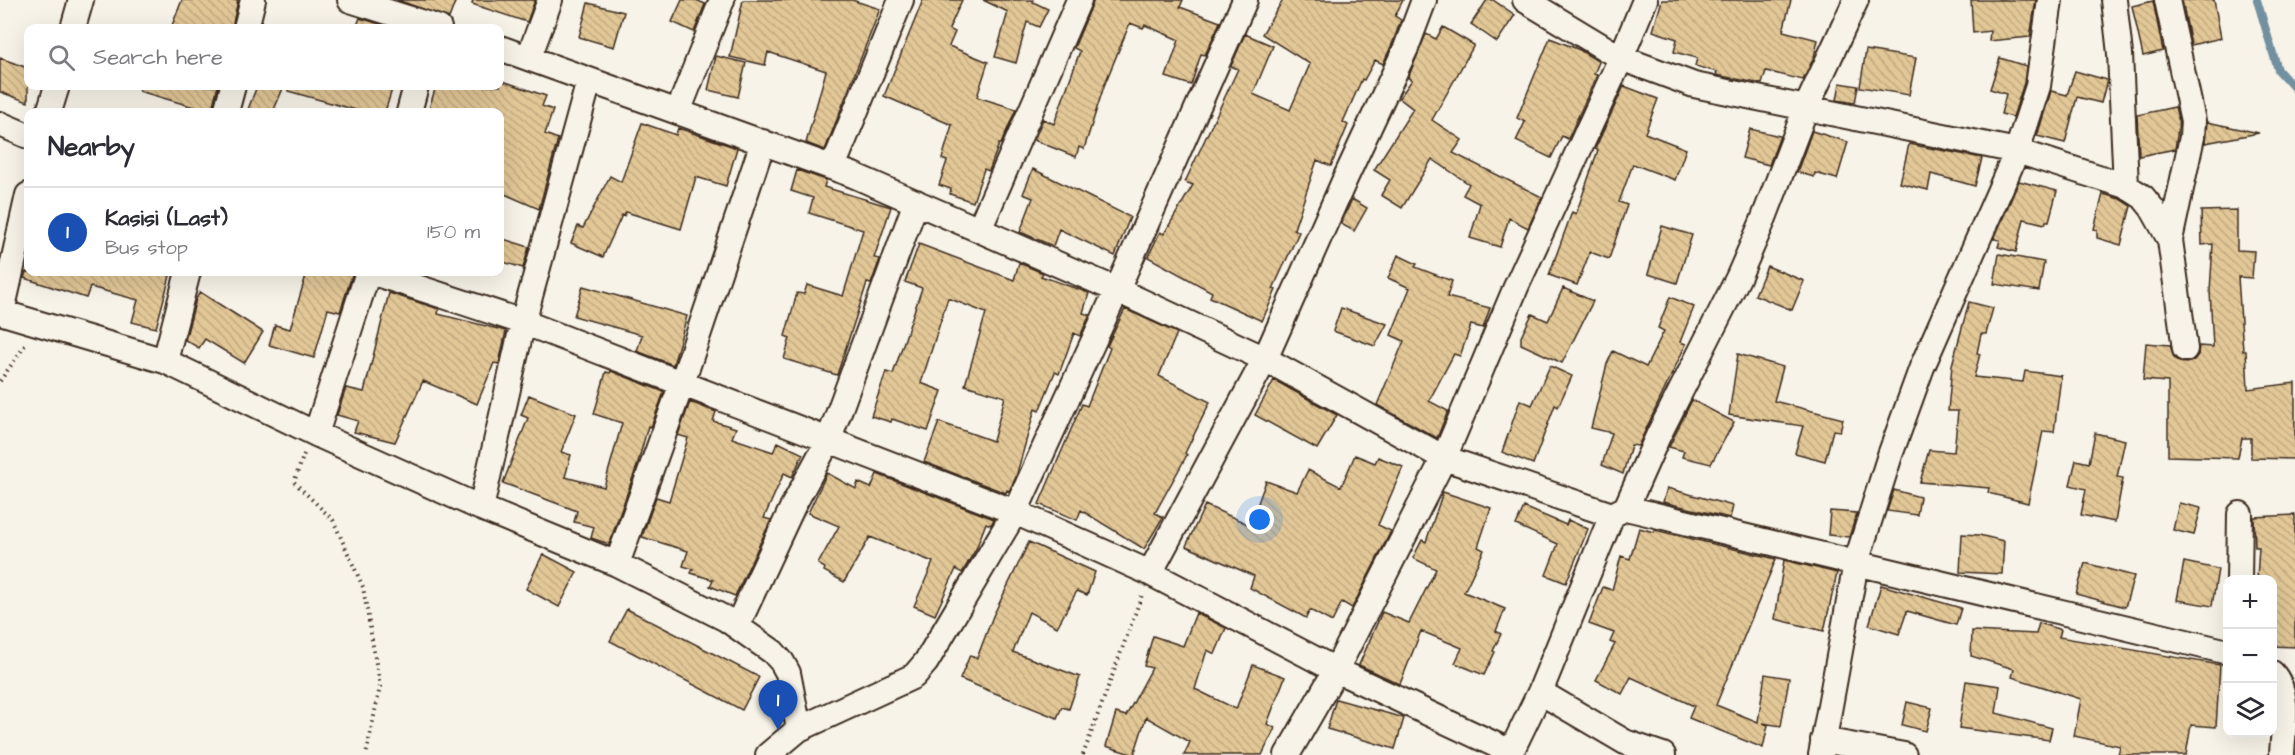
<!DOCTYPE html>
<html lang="en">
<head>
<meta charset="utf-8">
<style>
	:root { --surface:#fff; --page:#f2f2f3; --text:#2b2b33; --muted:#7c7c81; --line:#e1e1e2; --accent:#c8321e }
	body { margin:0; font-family:"Architects Daughter",sans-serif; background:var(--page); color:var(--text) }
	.controls { position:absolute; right:18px; bottom:18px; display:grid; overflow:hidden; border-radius:12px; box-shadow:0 6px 24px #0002 }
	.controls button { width:54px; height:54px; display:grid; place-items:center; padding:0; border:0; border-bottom:2px solid var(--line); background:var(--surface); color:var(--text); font:30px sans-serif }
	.you { position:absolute; left:1260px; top:520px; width:21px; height:21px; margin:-15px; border:4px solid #fff; border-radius:50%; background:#1a73e8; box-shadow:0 0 0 9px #1a73e833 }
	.badge { display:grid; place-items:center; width:39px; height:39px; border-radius:50%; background:var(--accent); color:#fff; font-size:20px; font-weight:700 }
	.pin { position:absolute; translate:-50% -50px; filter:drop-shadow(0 2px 3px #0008) }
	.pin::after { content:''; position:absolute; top:32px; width:21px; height:18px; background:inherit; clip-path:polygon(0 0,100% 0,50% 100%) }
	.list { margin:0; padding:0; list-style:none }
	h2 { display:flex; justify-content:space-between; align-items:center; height:78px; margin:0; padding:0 24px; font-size:26px }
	h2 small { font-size:20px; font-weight:400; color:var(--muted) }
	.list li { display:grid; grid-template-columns:39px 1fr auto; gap:18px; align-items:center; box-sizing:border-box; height:90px; padding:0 24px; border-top:2px solid var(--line) }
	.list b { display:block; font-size:22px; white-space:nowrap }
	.list p { margin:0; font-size:20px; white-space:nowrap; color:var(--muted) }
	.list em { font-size:20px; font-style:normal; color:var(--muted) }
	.icon { flex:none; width:33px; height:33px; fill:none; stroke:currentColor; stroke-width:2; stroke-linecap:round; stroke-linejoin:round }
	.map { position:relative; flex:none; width:2295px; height:755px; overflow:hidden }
	.search { position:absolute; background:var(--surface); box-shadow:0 6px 24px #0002; left:24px; top:24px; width:480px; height:66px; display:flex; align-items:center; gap:15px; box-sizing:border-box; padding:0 21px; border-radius:12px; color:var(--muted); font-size:22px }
	.panel { position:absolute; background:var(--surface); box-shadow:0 6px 24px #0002; left:24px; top:108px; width:480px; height:168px; border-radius:12px }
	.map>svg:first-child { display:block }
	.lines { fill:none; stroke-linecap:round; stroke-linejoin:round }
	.stream { stroke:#7390a1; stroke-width:8 }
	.building { fill:url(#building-back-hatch); stroke:#3b2a1e; stroke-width:1.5 }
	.minor-casing { stroke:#3b2a1e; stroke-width:28 }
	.path { stroke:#3b2a1e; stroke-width:4; stroke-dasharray:1.5 4.5; stroke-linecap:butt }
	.minor { stroke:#f7f3e8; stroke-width:24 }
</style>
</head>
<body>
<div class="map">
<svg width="2295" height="755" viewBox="0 0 2295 755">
	<defs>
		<pattern id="building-back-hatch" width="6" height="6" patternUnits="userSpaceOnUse" patternTransform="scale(1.5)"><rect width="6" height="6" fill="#e2c797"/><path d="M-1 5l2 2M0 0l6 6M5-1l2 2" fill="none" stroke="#c3ab82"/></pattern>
	</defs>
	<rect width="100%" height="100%" fill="#f7f3e8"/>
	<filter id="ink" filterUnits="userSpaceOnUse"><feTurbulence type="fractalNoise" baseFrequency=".0167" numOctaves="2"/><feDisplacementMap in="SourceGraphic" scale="12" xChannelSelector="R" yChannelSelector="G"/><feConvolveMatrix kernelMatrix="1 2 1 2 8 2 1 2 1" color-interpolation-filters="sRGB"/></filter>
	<g filter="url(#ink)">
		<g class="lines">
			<path class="stream" d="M2257,0L2278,70L2295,89"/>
		</g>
		<path class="building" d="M182,0H238L232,28H171Z
			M397,0H456L449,18Z
			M473,0H535L527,22L472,4Z
			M682,0H696L705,4L694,32L672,22Z
			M743,0H852L880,9L825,150L806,143L826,71L768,52L765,65L730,57Z
			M923,0H962L949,29L955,32L949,46L988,62L977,97L1016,109L1001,144H999L989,171L984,169L973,202L950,194L951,189L939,185L947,161L942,159L952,125L884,96Z
			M983,0H1033V2L1048,9L1039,27L1027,22L1016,63L995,57L1008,12Z
			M1094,0H1183L1180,7L1220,22L1205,55L1201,54L1191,85L1166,77L1179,40L1145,25L1143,28L1130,23L1104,86L1084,149L1079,147L1076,157L1034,140L1043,119L1054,124L1080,51L1074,48Z
			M1283,0H1403L1395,16L1401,20L1393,42L1383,64L1375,60L1364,80L1362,79L1343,122L1348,125L1331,166L1317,160L1294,229L1299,232L1273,289L1276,290L1262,321L1210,297L1212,292L1148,257L1160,232L1164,234L1193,185L1185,182L1238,69L1231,66L1245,34L1273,46L1253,94L1290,110L1310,64L1262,34Z
			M1487,0H1493L1515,15L1497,42L1471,24Z
			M1662,0H1791L1783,31L1818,40L1814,57L1803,80L1766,71L1762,84L1716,75L1717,72L1695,66L1697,58L1674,52L1677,39L1653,31Z
			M1971,0H2036L2030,37L1989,41L1990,31L1973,33Z
			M2182,0H2214L2221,38L2191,45Z
			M2153,1L2163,51L2143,56L2132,6Z
			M588,3L624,12L614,47L579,37Z
			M360,18L393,28H356Z
			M1443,27L1474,45L1432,120L1462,140L1453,153L1542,197L1528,228L1509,218L1500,247L1470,238L1480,204L1463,195L1469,184L1432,159L1402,208L1381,195L1390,180L1374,170L1413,109L1399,98L1412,80L1408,78L1426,34L1436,39Z
			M1550,38L1580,50L1599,62L1594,74L1597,75L1568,139L1562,136L1551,158L1516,141L1525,122L1517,118Z
			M1866,50L1916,58L1909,95L1860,87Z
			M716,56L746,63L738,97L708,90Z
			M0,58L28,68V102L0,92Z
			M2000,58L2026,66L2024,83L2013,117L2001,114L2006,94L1990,89Z
			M2075,71L2107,80L2101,103L2077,97L2065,143L2037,136L2051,91L2067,95Z
			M500,80L546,96L542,106L553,110L545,134L558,139L539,209L500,192V112H428L436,86H500Z
			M1840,83L1858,86L1855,103L1837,100Z
			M140,86H218L211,112L139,91Z
			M257,86H284L273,112H247Z
			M289,86H393L385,112H363L288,91Z
			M1624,86L1658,99L1645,133L1686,149L1675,180L1633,164L1619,202L1627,205L1609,259L1590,252L1577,285L1549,275L1572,212L1576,214L1598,150L1595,149Z
			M2175,107L2179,122L2175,149L2139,156L2137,115Z
			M2207,122L2259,133L2205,143Z
			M642,123L676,135L678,128L737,148L726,186L696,177L681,229L626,212L624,216L622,215L603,257L571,243L578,226L583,228L610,176L621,182Z
			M1750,129L1780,136L1769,165L1742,158Z
			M1812,131L1848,142L1837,179L1815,173L1814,177L1797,172Z
			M1909,144L1982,158L1975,186L1931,174L1928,190L1900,183Z
			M1033,169L1130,217L1115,256L1059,229L1053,246L1020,232L1033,198L1023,194Z
			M797,170L826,180L824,187L891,207L874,258L880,259L871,284L867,283L837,375L784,359L790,338L785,336L797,293L804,294L807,285L843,296L863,230L809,213L813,198L791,191Z
			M2019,181L2057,191L2049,221H2046L2045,224L2024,219L2016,252L1998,247L2000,240L1994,239Z
			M2103,194L2120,199L2131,206L2121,245L2097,238V230L2094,229Z
			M1352,199L1367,208L1354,231L1341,224Z
			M2237,210V250L2254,251L2252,278L2238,277L2243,351H2246L2248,389L2295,383V459L2251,458V438H2242L2238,458L2168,456V382L2143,380L2146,343L2170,345L2174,358L2179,362L2186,363L2193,361L2198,355L2199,346L2213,347L2210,291L2213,244L2202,245L2201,211Z
			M1662,226L1692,235L1677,283L1648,274Z
			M500,238L529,247L523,268L500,261Z
			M919,244L1014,280L1019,263L1043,273L1041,276L1089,293L1083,313L1090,315L1080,336L1074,333L1059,374L1055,372L1039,411L1035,409L1016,477L1009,491L1007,490L1006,493L924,462L939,422L993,441L1005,397L965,385L986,313L948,298L921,383L942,391L928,431L892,419L891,422L871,416L886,372L893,374L922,288L905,282Z
			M1999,254L2044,262L2039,291L1994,284Z
			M1398,255L1417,264L1415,267L1452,281L1447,297L1490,308L1483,328L1471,325L1460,356L1454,354L1429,401L1448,411L1437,438L1377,405L1404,341L1391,335L1410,288L1388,278Z
			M1767,266L1804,281L1792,310L1755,295Z
			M26,272H171L156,328L132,322L138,300L90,287L86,298L24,278Z
			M307,272H353L340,312L328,309L314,358L269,345L275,325L290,329Z
			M583,286L687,316L673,365L637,351L642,335L574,316Z
			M1563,288L1593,301L1562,363L1521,344V337L1532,314L1548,321Z
			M200,292L263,332L244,363L205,339L199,348L185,340L196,299Z
			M389,293L439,309L438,314L506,331L499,364L494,363L477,404L423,381L395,442L354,432L358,421L337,415L346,388L364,392Z
			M1670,297L1694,307L1680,342L1686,344L1638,446L1631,445L1623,474L1602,465L1612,433L1591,428L1607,364L1613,351L1646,367L1664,331L1658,328Z
			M1969,302L1993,308L1986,334H1981L1977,353L1980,354L1974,377L2023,382L2025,371L2061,376L2054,432L2043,431L2028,503L1988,493L1989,488L1920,482L1929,450L1954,452L1958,411H1948L1952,365Z
			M1341,308L1387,324L1375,346L1333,331Z
			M1125,309L1177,333L1159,376L1210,402L1185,453L1187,455L1155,513L1163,517L1144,549L1081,510L1077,520L1039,504L1082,404L1087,406L1110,348L1107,346Z
			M1738,354L1783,367L1774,401L1843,419L1840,431L1833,430L1825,461L1795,453L1803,426L1729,415Z
			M1550,366L1572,376L1558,407L1555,405L1533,464L1502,452L1520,400L1532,405Z
			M611,371L664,392L651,427L648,426L637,466L609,544L591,538L594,527L574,522L577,511L503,483L528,418L521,415L529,395L576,414L561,452L571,455L565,477L604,487L622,423L594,414L606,372L610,373Z
			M1274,380L1337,415L1317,449L1255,415Z
			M1692,400L1734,422L1711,464L1682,457L1684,451L1669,447Z
			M690,402L716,412L713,421L736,428L732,438L773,452L778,442L803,454L792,477L784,473L764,518L771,520L735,596L710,586L713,580L691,573L693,569L683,566L688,551L642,537L656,497L669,501L688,438L678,435Z
			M2095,433L2125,440L2117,477L2123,478L2115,522L2081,515L2086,489L2070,485L2076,460L2089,463Z
			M1355,455L1375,463L1378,457L1403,467L1378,525L1391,531L1352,608L1342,602L1332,622L1310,610L1306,618L1250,588L1254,576L1186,546L1205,505L1250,525L1266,481L1297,492L1308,470L1341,487Z
			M827,473L856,489L858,482L871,488L877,474L994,519L991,525L986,523L976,549L962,573L956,569L935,615L914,606L933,562L870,537L844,582L824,571L825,568L818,564L839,526L808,513Z
			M1667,488L1733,506L1730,518L1663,502Z
			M1894,490L1920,497L1917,515L1887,511Z
			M1443,492L1491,508L1478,547L1484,550L1464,592L1505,609L1496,631L1501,634L1493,651L1495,652L1484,675L1455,663L1462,648L1421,631L1400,684L1359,665L1382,612L1409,623L1436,569L1413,558L1422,540L1426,542Z
			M2179,503L2201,508L2194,535L2173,530Z
			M1524,507L1566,525L1568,520L1588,529L1566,583L1546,575L1558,544L1516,525Z
			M1830,511L1857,513L1849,537L1828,535Z
			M2295,515V647L2272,646V579H2257L2259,547H2255L2254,517Z
			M1639,528L1654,532L1655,530L1776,559L1716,705L1758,722L1765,674L1789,678L1781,726L1762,723L1768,725L1763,748L1689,718L1694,706L1631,677L1622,694L1596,680L1615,644L1610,642L1614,633L1589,624L1603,587L1612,590L1621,556L1630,559Z
			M1962,534L1979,535L2004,541L2002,574L1960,572Z
			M1029,542L1095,572L1087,595L1077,591L1057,627L1029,612L1013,652L1080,677L1069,709L1062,707L1057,718L960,679L970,655L977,658L993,616Z
			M543,554L577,572L559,607L526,589Z
			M1784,560L1837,573L1824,631L1775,619Z
			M2184,562L2218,569L2212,606L2177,600Z
			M2085,563L2134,576L2125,607L2076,594Z
			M1881,585L1961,608L1956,625L1907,611L1899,634L1869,625Z
			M627,609L759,677L742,710L610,641Z
			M1196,613L1226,628L1215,654L1207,650L1195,689L1236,709L1253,665L1285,677L1267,724L1275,728L1262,755H1184L1190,742L1146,717L1134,755L1106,746L1116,713L1126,716L1152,668L1144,666L1153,636L1183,646Z
			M2039,623L2061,630L2059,637L2220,665L2216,727L2191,725L2186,755H2118L2120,746L2074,736L2081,699L2012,677L2014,669L1971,656L1972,631L2036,634Z
			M1966,681L2000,686L1996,713L2052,728L2049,740L1959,728Z
			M1336,699L1404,718L1395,749L1327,729Z
			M1907,702L1932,708L1926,731L1902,725Z"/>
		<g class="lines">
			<defs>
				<path id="minor" d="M350,0L439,28
					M1525,0L1621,58L1694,85L2017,151L2126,186L2143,197L2152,208L2170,240L2185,349
					M2114,0L2120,54L2126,186
					M2167,0L2193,121L2192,137L2170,240
					M73,28L81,0
					M246,28L253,0
					M500,48L853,175L1117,290L1265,359L1444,458L1612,515
					M529,57L550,0
					M49,112L57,86
					M226,112L233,86
					M409,112L416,86
					M678,112L722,0
					M0,124L28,136
					M833,167L901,0
					M979,230L1079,0
					M371,272L523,322L1015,512L1150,573L1336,670L1511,752L1540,692L1612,515L1626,508L1658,436L1738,278L1762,223L1806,108L1856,0
					M0,312L165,361L316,434L481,508L617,564L726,619L773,652L782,662L788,673L799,729L768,755
					M2,312L28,195
					M165,361L188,272
					M316,434L368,272
					M481,508L523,322L589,81
					M1626,508L2228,652
					M617,564L682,383L763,142
					M1150,573L1265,359L1345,179L1406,48L1424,0
					M2239,580L2240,514
					M737,626L793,506L829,439L916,202
					M2272,673C2291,693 2283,729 2282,755
					M1540,692L1625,742L1663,755
					M799,729L914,676L926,662L1015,512L1117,290L1245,0
					M1823,740L1904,755
					M1287,755L1336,670L1444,458L1516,287L1621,58L1645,0
					M1821,755L1856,563L1890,455L1922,367L2017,151L2038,86L2050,0"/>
			</defs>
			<use href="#minor" class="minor-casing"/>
			<path class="path" d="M0,381L26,344
				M304,454L294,482L333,520L363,587L380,687L366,755
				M1083,755L1142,595"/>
			<use href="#minor" class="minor"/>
		</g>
	</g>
</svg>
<div class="controls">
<button>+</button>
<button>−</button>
<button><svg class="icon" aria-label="layers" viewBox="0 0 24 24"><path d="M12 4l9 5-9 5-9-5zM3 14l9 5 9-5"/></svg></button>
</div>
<div class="you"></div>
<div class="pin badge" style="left:778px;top:730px;background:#1a4fb4">1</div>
<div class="search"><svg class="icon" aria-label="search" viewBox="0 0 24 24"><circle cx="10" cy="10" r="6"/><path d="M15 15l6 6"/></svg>Search here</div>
<section class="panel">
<h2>Nearby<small></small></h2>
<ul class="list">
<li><span class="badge" style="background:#1a4fb4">1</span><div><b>Kasisi (Last)</b><p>Bus stop</p></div><em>150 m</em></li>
</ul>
</section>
</div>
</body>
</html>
